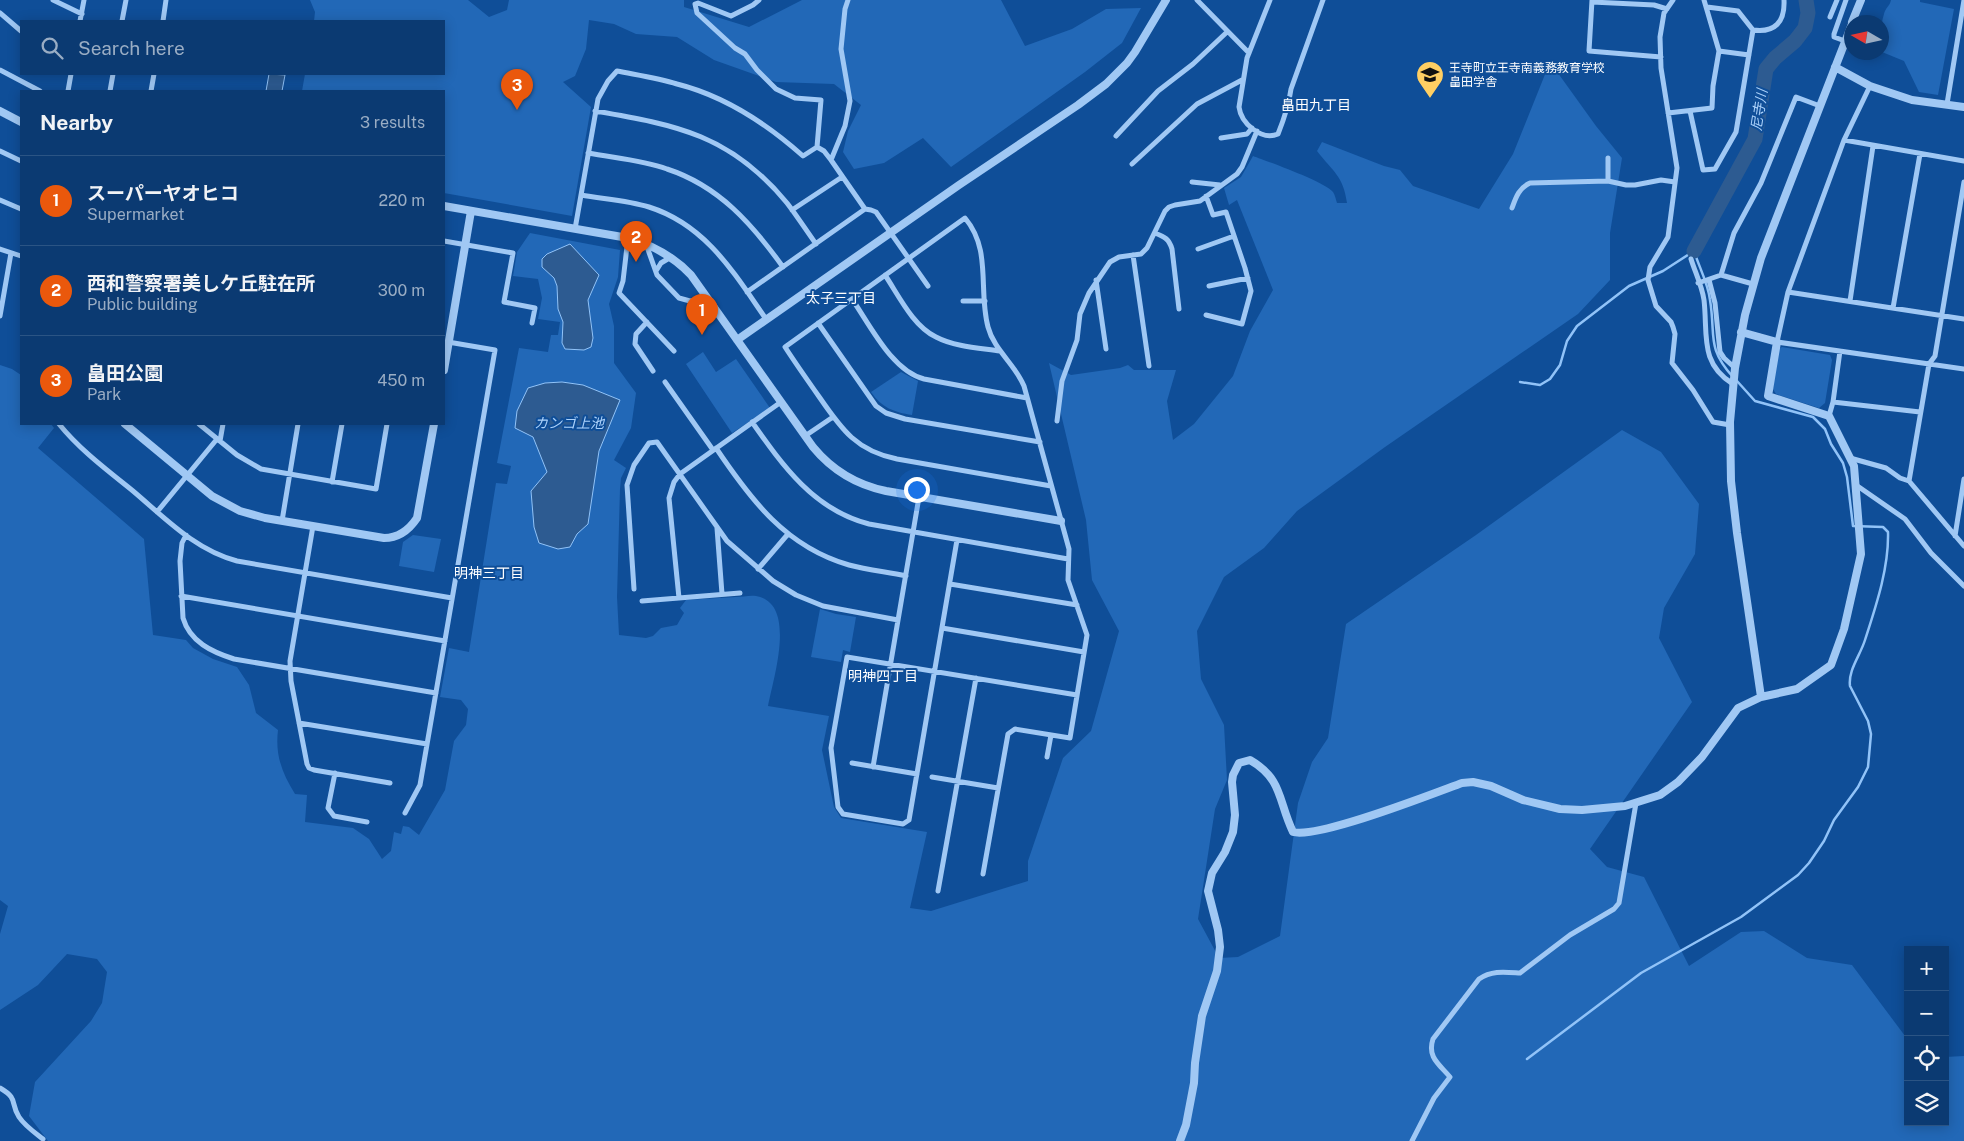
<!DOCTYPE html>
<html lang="en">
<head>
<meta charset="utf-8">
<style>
	:root { --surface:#0b3a72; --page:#144177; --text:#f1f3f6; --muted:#9aadc4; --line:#2b5484; --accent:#ea580c }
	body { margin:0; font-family:"Public Sans","Noto Sans JP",sans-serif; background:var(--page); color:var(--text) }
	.controls { position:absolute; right:15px; bottom:15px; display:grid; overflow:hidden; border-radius:0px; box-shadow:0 2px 12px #0003 }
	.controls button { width:45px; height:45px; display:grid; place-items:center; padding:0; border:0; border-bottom:1px solid var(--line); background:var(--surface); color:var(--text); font:25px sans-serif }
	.compass { position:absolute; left:1844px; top:15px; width:45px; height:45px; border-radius:50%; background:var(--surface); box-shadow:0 2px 12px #0003; rotate:279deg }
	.you { position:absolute; left:916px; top:489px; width:18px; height:18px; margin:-12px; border:4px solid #fff; border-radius:50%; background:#1a73e8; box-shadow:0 0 0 8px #1a73e833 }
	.badge { display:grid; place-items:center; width:32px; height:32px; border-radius:50%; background:var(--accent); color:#fff; font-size:16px; font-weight:700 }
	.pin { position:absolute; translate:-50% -41px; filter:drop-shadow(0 1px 2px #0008) }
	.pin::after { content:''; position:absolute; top:26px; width:18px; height:15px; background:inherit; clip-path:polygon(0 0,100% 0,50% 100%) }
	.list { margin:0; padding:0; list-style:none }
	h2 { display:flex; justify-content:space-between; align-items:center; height:65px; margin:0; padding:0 20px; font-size:21px }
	h2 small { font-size:16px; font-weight:400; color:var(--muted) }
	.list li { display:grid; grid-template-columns:32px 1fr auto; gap:15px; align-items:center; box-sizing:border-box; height:90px; padding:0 20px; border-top:1px solid var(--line) }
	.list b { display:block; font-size:19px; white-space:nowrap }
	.list p { margin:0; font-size:16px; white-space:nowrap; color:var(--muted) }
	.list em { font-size:16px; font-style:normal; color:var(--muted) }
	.icon { flex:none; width:28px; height:28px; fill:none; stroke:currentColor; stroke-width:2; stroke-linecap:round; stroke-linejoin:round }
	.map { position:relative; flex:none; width:1964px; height:1141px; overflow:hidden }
	.search { position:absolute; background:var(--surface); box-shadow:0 2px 12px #0003; left:20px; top:20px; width:425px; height:55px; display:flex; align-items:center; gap:12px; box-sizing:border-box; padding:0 18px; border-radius:0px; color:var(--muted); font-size:19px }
	.panel { position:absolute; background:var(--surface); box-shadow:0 2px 12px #0003; left:20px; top:90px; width:425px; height:335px; border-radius:0px }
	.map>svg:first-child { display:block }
	.green { fill:#2268b7 }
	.water { fill:#2d5b91; stroke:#91c3f8 }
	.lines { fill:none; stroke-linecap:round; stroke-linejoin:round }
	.stream { stroke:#91c3f8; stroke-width:2.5 }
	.river { stroke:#2d5b91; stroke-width:15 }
	.minor { stroke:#a0c8f4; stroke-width:5 }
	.tertiary { stroke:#a0c8f4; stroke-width:8 }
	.labels { text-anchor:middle; stroke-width:4; stroke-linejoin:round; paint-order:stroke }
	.poi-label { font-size:12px; fill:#fff; stroke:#0f4e98; text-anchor:start }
	.neighbourhood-label { font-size:14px; fill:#fff; stroke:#0f4e98 }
	.water-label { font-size:14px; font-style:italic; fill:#acd2fb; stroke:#0f4e98 }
</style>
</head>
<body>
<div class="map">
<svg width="1964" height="1141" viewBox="0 0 1964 1141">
	<rect width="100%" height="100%" fill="#0f4e98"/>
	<path class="green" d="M310,0H468L489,17L507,10L509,0H684V7L749,27L802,0H1001L1025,46L1072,29L1106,9L1141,8L1122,43L1085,72L951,167L923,138L884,163L854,169L843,152L848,131L861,105L834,84L776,82L714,60L677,37L636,34L614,24L589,20L586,49L575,76L563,82L591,107L572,216L444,193V91H302L305,74H444V21H314L315,12Z
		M1891,0H1920V2L1954,9L1938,95L1919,92L1904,61L1882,52C1881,40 1880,26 1884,14C1885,8 1890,6 1891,0Z
		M1550,62L1596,126L1622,158L1610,233V280L1578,314L1385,447L1297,511L1264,548L1224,577L1197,631L1201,679L1224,725L1227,780L1215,809L1198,919L1219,958L1238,957L1280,936L1298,803L1312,762L1328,738L1346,624L1476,535L1622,430L1661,452L1699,504L1695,554L1664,608L1659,638L1692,702L1590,849L1607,867L1644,877L1689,966L1741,932L1764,931L1807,958L1852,965L1908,1040V1122H1945V1057L1964,1056V1141H48L29,1116L35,1082L91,1021L102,1003L107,972L97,959L67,954L38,985L0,1010V934L8,906L0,900V365L12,369L21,375V424H51L54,428L38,448L144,539L153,635L186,640L193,648L213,659L237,667L249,685L256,713L278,730C275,755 282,773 295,794L307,795L305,822L353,828L369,839L382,859L391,851L394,832L401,834L403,826L409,827L419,835L445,790L454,741L466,725L468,709L461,700L440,697L449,648L469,652L496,483L507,484L511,466L497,463L519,348L548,352L551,335H558L560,322L538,319L542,298L538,279L513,276L517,252L530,233L620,250L618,277L609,304L614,326V363L636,393L631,428L614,460L626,468L621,478L620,489L617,597L619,635L646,638L653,636L661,628L677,625L684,613L680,608L686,600C703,599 720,598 736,597C742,597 750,595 756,596C798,603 773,679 768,706L829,716L822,750L834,807L841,818L927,832L910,908L931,911L1028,881V861L1063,758L1091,731L1119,631L1092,580L1086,520L1049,363L1071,375L1120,368L1128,365L1134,370H1176L1167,401L1173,440L1194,424L1233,376L1250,331L1273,290L1237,200L1229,205L1224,188L1241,177L1253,156C1269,162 1323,181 1333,192C1335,195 1336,200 1337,203H1347C1343,175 1333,172 1317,151L1322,142L1384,166L1400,170L1413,186L1479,209L1513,154Z
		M1782,347L1830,355L1832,360L1825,403L1819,408L1776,394L1773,389L1777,350Z
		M703,352L716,372L736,359L770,408L732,433L686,364Z
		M901,372L918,381L912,415C894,412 882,408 871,392Z
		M413,535L441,539L434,572L399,566L403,542Z
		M820,609L836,614L856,617L850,652L843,650L841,662L811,657Z"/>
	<path class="water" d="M269,74L285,75L282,91H266Z
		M570,244L599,275L588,300L593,338L591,347L584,350L565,349L562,343L563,322L558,309L557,286L554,278L542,267V259L547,254Z
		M562,382L583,385L620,400L599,451L588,524L577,534L570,547L558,549L539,543L534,527L531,491L547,472L533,437L515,428L517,411L528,388L545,383Z"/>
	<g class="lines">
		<path class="stream" d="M1520,382L1540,385L1550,379L1560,365L1567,341L1577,326L1629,286L1663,271L1694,251C1699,267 1708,283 1710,300C1716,336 1706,347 1733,377
			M1527,1059L1641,973L1741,917L1798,875L1809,863L1824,841L1834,820L1858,787L1868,767L1871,734L1868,721L1850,686C1848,670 1860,656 1865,640C1876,606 1889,568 1888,532L1883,527L1853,526L1847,477L1843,463L1831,444L1825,429L1813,417L1755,401L1737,381"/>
		<path class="river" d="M1694,251L1755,139L1766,69L1775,58L1795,41L1805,28L1808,13L1806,0"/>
		<path class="minor" d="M53,0L82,14
			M759,0L753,5L731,16L698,3L695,4L697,13L735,48L745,54L757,70L776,89L795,98L821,100L817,147L824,151L831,160
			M848,0L845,9L841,49L850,101L845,126L831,160L865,209L871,210L876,212L928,286
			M1197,0L1249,53
			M1270,0L1247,58L1239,107C1241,123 1261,141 1278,134C1284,119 1289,104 1291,89L1323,0
			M1592,0L1589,51L1661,57
			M1673,0L1664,13L1660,37L1661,68L1677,168L1668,237L1650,267L1648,280L1656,306L1671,322L1673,327L1675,334L1672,363L1693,390L1713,422L1730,425
			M1592,2L1654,5L1667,9
			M0,13L21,31
			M1830,17L1837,0
			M80,21L84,0
			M122,21L126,0
			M163,21L166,0
			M1753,30C1775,33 1785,22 1784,0
			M1845,41L1834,37V34L1846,0
			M1719,51L1749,55
			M0,70L40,91
			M1870,86L1844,140L1788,292L1777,342L1964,369
			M68,91L71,74
			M110,91L113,74
			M151,91L154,74
			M1947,104L1964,0
			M595,111C677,125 731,135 787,203C797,216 806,230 816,244
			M1690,111L1703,170L1715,169L1736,132L1753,30L1738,11L1707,7
			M1668,113L1712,108L1713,86L1719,51L1704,0
			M1116,136L1158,91L1193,64L1227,32
			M1221,138L1247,134L1252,128
			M1844,140L1964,161
			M0,151L21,161
			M588,153C614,158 642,160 667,169C719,186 752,224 783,267
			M1608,158V181
			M1132,164L1197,104L1242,80
			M1192,182L1220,185
			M581,195C603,199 627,200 649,207C706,225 734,273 766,319
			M0,200L21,209
			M1512,208C1516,197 1519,188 1530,183L1608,181L1626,185H1635L1661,180L1675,182
			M792,210L842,177
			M575,229L598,99L608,81L617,71C637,75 658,78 677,84C725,96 767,124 803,156L817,147
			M1155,233C1165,237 1169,239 1172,249L1179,309
			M628,238L623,281L619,293L674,351
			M444,241L513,253L504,302L535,308L532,323
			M646,244L657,275L679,298L690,301L699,300L706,295
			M0,249L21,256
			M1198,249L1234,236
			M1133,255L1149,366
			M1691,259C1695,272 1702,286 1704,300C1708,334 1699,363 1733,384
			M656,271L661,263L671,257
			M885,275C899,296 913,326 936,337C955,347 980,348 1000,351
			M1721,275L1734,233L1761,183L1796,97L1820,106
			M1096,280L1106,349
			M1709,280L1715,303L1720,352L1724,358L1735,368
			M1698,283L1721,275L1753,284
			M1209,286L1248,278
			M747,292L865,209
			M1788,292L1964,319
			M852,299C870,325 892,371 924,379L1027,398
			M963,301H985
			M1850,301L1873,146
			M1893,308L1920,154
			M1206,315L1242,324L1251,291L1245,268L1226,212L1213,215L1206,196
			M0,316L11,253
			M647,322L636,334L635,344L653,371
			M818,323L876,406L886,413L905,419L1040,442
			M665,382L713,450
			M1833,402L1920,412
			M1829,416L1833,402L1840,351
			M1057,421L1062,381L1077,340L1080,314L1089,293L1110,262L1119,257L1141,254L1147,248L1165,211L1169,207L1175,205L1200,201L1237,174L1242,167L1257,131
			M752,422C783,466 814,510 869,524L1068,559
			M59,424C80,450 107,470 133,491C165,518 195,550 237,561L452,598
			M199,424L237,455L261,469L376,489L387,424
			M805,436L833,417
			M220,441L223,424
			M716,448C751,500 786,547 849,565C868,570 887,572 906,576
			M1850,458L1886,468L1900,478L1909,481L1964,546
			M1909,481L1929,364L1935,356L1964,182
			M332,482L342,424
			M1856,485L1905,519L1931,553L1964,586
			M157,512L217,439
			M282,521L298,424
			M313,526L290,661L291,681L307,764L309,768L314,770L390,783
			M717,528L722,594
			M186,535L182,543L180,561L183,618C190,642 212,652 234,659L436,693
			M1955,536L1964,479
			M957,540L909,820L903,824L843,814L838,807L831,748L847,657C924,670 1001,682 1077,695
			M758,569L788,534
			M950,584L1077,605
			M634,589L627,485L634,465L649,443L657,442L727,541L773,581L796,595L823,606L898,620
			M181,596L445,641
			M679,598L669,498L674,482L680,474L781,402
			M642,601L740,593
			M942,628L1084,652
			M299,723L427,744
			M1047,757L1051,735
			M852,763L917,774
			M873,767L919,497
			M335,773L328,808L334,816L367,822
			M932,777L998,788
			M405,813L420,785L495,350L448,342
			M983,874L1008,734L1015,729L1070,738L1087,635L1068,580L1069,549L1024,386C1015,364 994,350 988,327C978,290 992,250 965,218L785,347C796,364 808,381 820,398C842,430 857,451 897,459L1051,486
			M938,891L976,678
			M0,1088C19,1099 10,1103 19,1117C25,1126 34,1132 43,1139
			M1412,1141L1434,1098L1450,1077C1439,1064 1427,1057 1433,1039L1479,979C1492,970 1505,972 1520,973L1570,935L1614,909L1619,903L1636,803"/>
		<path class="tertiary" d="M1852,22L1861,0
			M1835,67L1870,86L1912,100L1964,107
			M0,111L21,122
			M444,206L628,238C653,245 673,256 691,275L813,447C832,470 857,485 886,491L1061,521
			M737,340L959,185L1078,105L1106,84L1127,63L1135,52L1166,0
			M444,370L471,211
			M125,424L212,496L240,511L265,518L384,538C399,538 409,530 417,518L434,424
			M1761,697L1737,533L1731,481L1730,422L1735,368L1745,315L1761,258L1852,24
			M1180,1141L1186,1125L1194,1083L1195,1063L1202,1016L1217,971L1220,947L1218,930L1208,891L1212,873L1225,852L1233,832L1235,815L1232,782L1233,775L1239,763L1250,760C1283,779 1278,801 1293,832C1318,839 1432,794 1462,783L1473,782L1491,786L1523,800L1560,809L1582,810L1625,806L1660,795L1678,782L1702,757L1738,708L1761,697L1797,689L1831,665L1844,629L1861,554L1854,466L1829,416L1768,396L1777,342L1741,332"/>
	</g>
	<defs>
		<symbol id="school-pin" viewBox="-11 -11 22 30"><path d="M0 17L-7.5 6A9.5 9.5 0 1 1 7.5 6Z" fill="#ffcf63" stroke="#0f4e98"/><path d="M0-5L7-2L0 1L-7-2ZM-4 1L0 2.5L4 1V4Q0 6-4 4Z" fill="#111"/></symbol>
	</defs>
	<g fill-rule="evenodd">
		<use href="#school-pin" x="1414" y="59" width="32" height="43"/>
	</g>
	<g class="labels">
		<g class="poi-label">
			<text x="1449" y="72">王寺町立王寺南義務教育学校<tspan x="1449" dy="14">畠田学舎</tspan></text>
		</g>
		<g class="neighbourhood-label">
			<text x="1316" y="110">畠田九丁目</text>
			<text x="841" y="303">太子三丁目</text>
			<text x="489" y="578">明神三丁目</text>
			<text x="883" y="681">明神四丁目</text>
		</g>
		<g class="water-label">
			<text transform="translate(1759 110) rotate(-81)" y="5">尼寺川</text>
			<text x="569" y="428">カンゴ上池</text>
		</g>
	</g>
</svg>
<div class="controls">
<button>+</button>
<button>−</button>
<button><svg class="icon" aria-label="locate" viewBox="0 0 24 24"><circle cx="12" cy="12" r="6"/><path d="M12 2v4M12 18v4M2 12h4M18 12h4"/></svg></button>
<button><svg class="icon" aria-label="layers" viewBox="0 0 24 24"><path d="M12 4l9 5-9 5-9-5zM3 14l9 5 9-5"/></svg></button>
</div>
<svg class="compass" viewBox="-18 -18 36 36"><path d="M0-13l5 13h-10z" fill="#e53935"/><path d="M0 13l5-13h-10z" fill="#9aadc4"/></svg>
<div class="you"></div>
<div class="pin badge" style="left:702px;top:335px">1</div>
<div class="pin badge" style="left:636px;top:262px">2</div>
<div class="pin badge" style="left:517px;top:110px">3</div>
<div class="search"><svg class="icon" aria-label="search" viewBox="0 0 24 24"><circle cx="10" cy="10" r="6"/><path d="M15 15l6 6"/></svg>Search here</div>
<section class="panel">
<h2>Nearby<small>3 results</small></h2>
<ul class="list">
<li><span class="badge">1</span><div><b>スーパーヤオヒコ</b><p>Supermarket</p></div><em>220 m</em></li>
<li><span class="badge">2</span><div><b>西和警察署美しケ丘駐在所</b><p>Public building</p></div><em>300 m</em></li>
<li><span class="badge">3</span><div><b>畠田公園</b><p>Park</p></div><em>450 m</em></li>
</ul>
</section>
</div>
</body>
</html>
